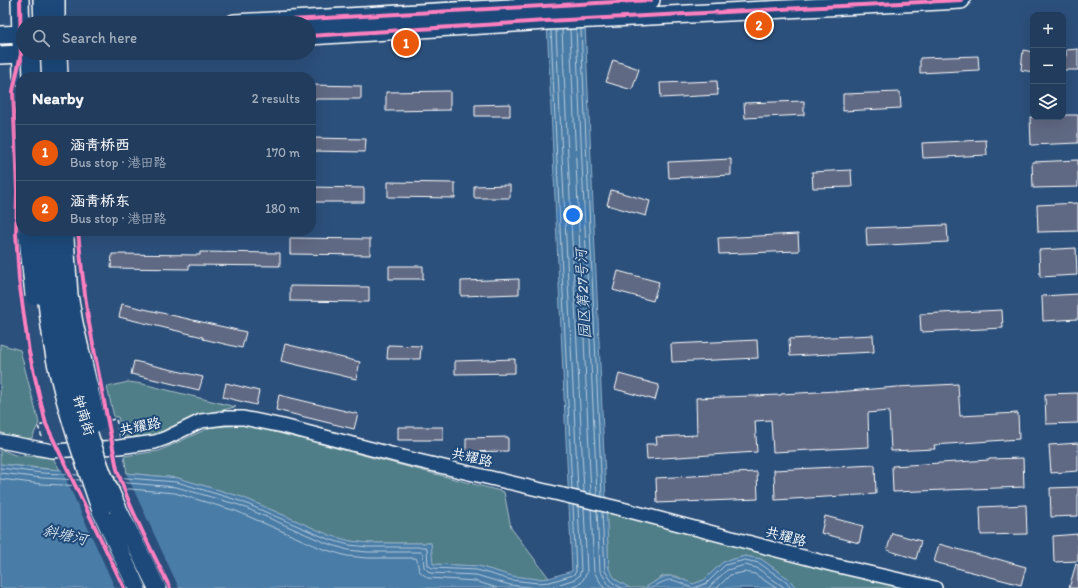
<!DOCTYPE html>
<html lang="en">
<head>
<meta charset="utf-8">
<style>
	:root { --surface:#213c5d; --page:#2d4766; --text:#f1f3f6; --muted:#a2adbc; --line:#3e5672; --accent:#ea580c }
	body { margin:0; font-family:Itim,"LXGW WenKai TC",sans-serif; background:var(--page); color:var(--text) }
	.controls { position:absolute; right:12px; top:12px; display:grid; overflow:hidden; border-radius:8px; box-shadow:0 4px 16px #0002 }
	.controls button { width:36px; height:36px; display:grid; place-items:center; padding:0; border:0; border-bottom:1px solid var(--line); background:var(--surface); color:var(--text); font:20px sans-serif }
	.you { position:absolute; left:573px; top:215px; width:14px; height:14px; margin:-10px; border:3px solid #fff; border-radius:50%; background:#1a73e8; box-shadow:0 0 0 6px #1a73e833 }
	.badge { display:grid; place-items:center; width:26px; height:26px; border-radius:50%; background:var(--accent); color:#fff; font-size:13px; font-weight:700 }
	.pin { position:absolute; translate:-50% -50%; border:2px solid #fff; box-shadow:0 1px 4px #0006 }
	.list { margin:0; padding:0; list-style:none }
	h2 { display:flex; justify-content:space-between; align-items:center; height:52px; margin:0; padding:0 16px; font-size:17px }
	h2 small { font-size:13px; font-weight:400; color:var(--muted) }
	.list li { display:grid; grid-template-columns:26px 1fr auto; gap:12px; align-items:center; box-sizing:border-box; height:56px; padding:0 16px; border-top:1px solid var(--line) }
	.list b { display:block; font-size:15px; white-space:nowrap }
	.list p { margin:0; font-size:13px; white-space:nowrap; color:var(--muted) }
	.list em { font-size:13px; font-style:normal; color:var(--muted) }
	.icon { flex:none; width:22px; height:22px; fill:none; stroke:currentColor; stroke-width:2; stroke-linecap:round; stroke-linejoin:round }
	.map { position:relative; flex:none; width:1078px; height:588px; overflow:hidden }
	.search { position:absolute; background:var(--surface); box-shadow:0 4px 16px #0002; left:16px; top:16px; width:300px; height:44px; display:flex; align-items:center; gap:10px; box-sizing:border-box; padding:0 14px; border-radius:22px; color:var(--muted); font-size:15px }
	.panel { position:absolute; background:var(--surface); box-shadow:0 4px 16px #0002; left:16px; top:72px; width:300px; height:164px; border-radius:16px }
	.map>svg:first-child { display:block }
	.green { fill:#507e88; stroke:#a8bec4 }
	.water { fill:#4a7ca7; stroke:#92b0ca }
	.pier { fill:#2c507c }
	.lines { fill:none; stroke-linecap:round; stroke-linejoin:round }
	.shore { stroke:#b7cbdc; stroke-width:1 }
	.building { fill:#606983; stroke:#fff }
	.tertiary-casing { stroke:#fff; stroke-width:16 }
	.primary-casing { stroke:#fff; stroke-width:20 }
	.path { stroke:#fff; stroke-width:1.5; stroke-dasharray:4 3; stroke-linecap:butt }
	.tertiary { stroke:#1f4a7a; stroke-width:13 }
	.primary { stroke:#1f4a7a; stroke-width:17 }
	.tertiary-bridge-casing { stroke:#fff; stroke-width:16; stroke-linecap:butt }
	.primary-bridge-casing { stroke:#fff; stroke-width:20; stroke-linecap:butt }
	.tertiary-bridge { stroke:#1f4a7a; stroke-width:13 }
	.primary-bridge { stroke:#1f4a7a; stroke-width:17 }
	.cycleway-casing { stroke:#1f4a7a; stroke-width:6 }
	.cycleway { stroke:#ff80c0; stroke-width:4 }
	.labels { text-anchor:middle; stroke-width:4; stroke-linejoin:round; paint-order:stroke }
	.street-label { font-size:14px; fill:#fff; stroke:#1f4a7a }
	.water-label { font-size:15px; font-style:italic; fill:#d2dee9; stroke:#1f4a7a }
</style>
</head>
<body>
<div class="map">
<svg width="1078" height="588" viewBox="0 0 1078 588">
	<rect width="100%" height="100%" fill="#2c507c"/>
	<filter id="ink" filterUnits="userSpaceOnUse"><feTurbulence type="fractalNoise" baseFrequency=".025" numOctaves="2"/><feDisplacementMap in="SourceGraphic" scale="8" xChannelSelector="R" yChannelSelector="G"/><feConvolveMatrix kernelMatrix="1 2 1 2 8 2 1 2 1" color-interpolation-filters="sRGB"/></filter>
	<g filter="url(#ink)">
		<path class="green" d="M0,344L20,350L39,423L32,438L16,439L0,432Z
			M128,382L143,384L236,407L213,412L179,424L150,437H123L118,417H114L107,387Z
			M248,425L504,492L511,528L549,578L538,579L512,576L478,566L432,564L431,543H368L350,541L329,535L242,497L178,478L127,473L124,456L159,451L211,427Z
			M0,449L15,455L53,458L60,470L0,464Z
			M606,509L938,588H796L789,579L761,559L745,556L723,562L704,580L693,584L676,576H663L645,588H630L616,580L609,570Z"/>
		<path class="water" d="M546,0H584L609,569L616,580L630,588H0V464L43,469L124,473L178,478L242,497L329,535L350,541L368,543H431L433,564L478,566L512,576L538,579L549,578L572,571Z
			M745,556L761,559L789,579L796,588H645C668,573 668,573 693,584L704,580L723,562Z"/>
		<path class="pier" d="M61,468L125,471L179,588H115Z"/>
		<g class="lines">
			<path class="shore" d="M570,29L591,494
				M576,29L597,495
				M581,29L602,496
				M551,30L572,490
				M556,30L578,491
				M562,30L584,492
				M0,468L42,473L79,475
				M0,473L42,478L80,480
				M114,477L177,482L240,501L328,539L349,545L368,547H426L427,549L428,565L432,568L477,570L511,580L538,583L550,582L573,575L576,572L573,505
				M0,479L41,484L83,486
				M116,482L176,487L239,505L326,543L348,550L367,552H421L423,554L424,567L430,573L476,575L510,585L538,588L551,587L575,579L579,576L581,570L578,506
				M119,488L175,493L236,511L323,549L347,556L367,558H416L417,560L419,571L428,578L475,581L497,588
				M591,509L594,572L604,588
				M597,511L600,571L609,585L612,588
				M602,512L605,571L613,583L622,588
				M567,588L581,583L587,573L584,508
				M652,588C671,576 672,579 692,588
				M694,588L707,583L725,565L745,560L759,563L786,582L791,588
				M708,588L727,570L745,565L757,568L785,588
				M717,588L730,575L745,572L755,574L776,588"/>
		</g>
		<path class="building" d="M1078,49V70H1063V56H1066V50Z
			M1023,50L1033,52V72L1021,70Z
			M978,56L979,70L920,73V58Z
			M613,60L639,69L632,90L606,82Z
			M717,81L718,95L661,98L660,83Z
			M311,85L361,86V99H311Z
			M450,91V110L386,111V92Z
			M900,92L901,108L843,111V94Z
			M804,101V115L745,118L744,103Z
			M510,104V116H475V105Z
			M1063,115H1078V143L1031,145L1030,117H1063Z
			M311,138L366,139L365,152L311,151Z
			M986,140L987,155L923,158L922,143Z
			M731,159V175L669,178L668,162Z
			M1078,160V187L1033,188L1032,162Z
			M851,170L852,187L813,188L812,172Z
			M388,182L455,183V198L388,197Z
			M510,185V198H474V186Z
			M311,187L364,188V202H311Z
			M611,190L650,201L646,216L607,205Z
			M1078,203V231L1038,232L1037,205Z
			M947,225L948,242L867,246L866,228Z
			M798,234L799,251L719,254L718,238Z
			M290,238L370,239V255L290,254Z
			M1076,248L1077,275L1040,277L1039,250Z
			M200,252L280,253V266L189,265V269L111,268L112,254L200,255Z
			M389,266H423V279H389Z
			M618,271L659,282L653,301L613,290Z
			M519,279V294L461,296V281Z
			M290,286L369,287V302L290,301Z
			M1078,294V319L1043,321L1042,296Z
			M122,304L246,332L242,348L203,339V337L119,317Z
			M1002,310L1003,328L921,332L920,314Z
			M873,335L874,352L790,356L789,339Z
			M757,340L758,358L672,362L671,344Z
			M285,344L360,362L356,379L281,361Z
			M388,345L421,346L420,359H387Z
			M515,359V373L455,374V361Z
			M134,361L203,377L199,390L131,374Z
			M619,374L659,385L655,400L615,389Z
			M226,383L259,391L256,405L223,397Z
			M958,384L960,416L1018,413L1019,439L934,445L935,449L891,451L889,411L868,413L869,447L773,452L771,420L755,421L757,452L647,459L646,444H657L656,437L697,435L696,398L781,395V394L836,391V392L897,387Z
			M1078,393V423L1046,424L1045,394Z
			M279,395L358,414L354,429L276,410Z
			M398,427H443V440H398Z
			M508,437V451L466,452V438Z
			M1078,443V471L1051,473L1049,445Z
			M1023,458L1024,487L893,492L892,466L989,460V459Z
			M875,465L876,494L775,500L774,470Z
			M757,472L758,499L657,503L656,478L711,475V474Z
			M1078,487V516L1051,517L1050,488Z
			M1026,505L1027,534L981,535L980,507Z
			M825,516L863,526L859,543L821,533Z
			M892,533L921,541L916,559L887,550Z
			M1078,534V561L1054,562L1053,536Z
			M939,544L994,559V558L1026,567L1021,585L934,562Z
			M1076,564L1078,565V588H1069Z"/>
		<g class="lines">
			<defs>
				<path id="tertiary" d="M0,441L52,451L119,447L155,442L166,438L201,421L225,418H243L283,426L414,460L563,495
					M622,509L834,565L935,588"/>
				<path id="primary" d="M20,0L22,77
					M42,0L43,23
					M56,0V23
					M590,3L651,0
					M592,19L961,0
					M234,23L545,6
					M0,35L23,34
					M309,36L546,21
					M44,53L45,77
					M58,53L59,77
					M0,55L42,53
					M118,509L157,588
					M101,511L137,588"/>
			</defs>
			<use href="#tertiary" class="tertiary-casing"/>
			<use href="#primary" class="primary-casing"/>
			<path class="path" d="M110,420L116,419L120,437
				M42,437L38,426L46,424"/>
			<use href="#tertiary" class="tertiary"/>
			<use href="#primary" class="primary"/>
			<defs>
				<path id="tertiary-bridge" d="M563,495L622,509"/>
				<path id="primary-bridge" d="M545,6L590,3
					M546,21L592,19
					M31,53L32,77
					M40,231C44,274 47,316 55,358C66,411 84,461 101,511
					M53,231C57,314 72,389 100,467C105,481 112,495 118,509
					M28,237L34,296
					M65,239L69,295L74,323L97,423"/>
			</defs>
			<use href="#tertiary-bridge" class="tertiary-bridge-casing"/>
			<use href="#primary-bridge" class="primary-bridge-casing"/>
			<use href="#tertiary-bridge" class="tertiary-bridge"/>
			<use href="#primary-bridge" class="primary-bridge"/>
			<defs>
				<path id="cycleway" d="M20,0L21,61
					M234,23L651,0
					M309,36L546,21L961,0
					M21,54L13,91L17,192L16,233L19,280L29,352L46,424L124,588
					M78,231L82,271L88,318L117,469C130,510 151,549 170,588"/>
			</defs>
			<use href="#cycleway" class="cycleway-casing"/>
			<use href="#cycleway" class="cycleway"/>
		</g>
	</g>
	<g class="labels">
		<g class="street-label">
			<text transform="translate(84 415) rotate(73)" y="5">钟南街</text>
			<text transform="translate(140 426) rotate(-11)" y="5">共耀路</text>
			<text transform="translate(472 457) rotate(13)" y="5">共耀路</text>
			<text transform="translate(786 536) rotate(15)" y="5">共耀路</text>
		</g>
		<g class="water-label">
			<text transform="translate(583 294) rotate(-93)" y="5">园区第27号河</text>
			<text transform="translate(65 535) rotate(13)" y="5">斜塘河</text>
		</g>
	</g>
</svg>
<div class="controls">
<button>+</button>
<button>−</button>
<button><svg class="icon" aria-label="layers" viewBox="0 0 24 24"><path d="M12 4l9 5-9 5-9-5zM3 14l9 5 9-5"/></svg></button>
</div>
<div class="you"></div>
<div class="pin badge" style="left:406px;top:43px">1</div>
<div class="pin badge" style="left:759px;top:25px">2</div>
<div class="search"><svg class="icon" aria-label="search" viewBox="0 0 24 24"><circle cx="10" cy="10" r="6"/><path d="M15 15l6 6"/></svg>Search here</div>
<section class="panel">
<h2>Nearby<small>2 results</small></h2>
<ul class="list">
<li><span class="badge">1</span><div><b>涵青桥西</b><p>Bus stop · 港田路</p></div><em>170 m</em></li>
<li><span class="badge">2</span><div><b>涵青桥东</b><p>Bus stop · 港田路</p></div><em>180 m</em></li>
</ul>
</section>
</div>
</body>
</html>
